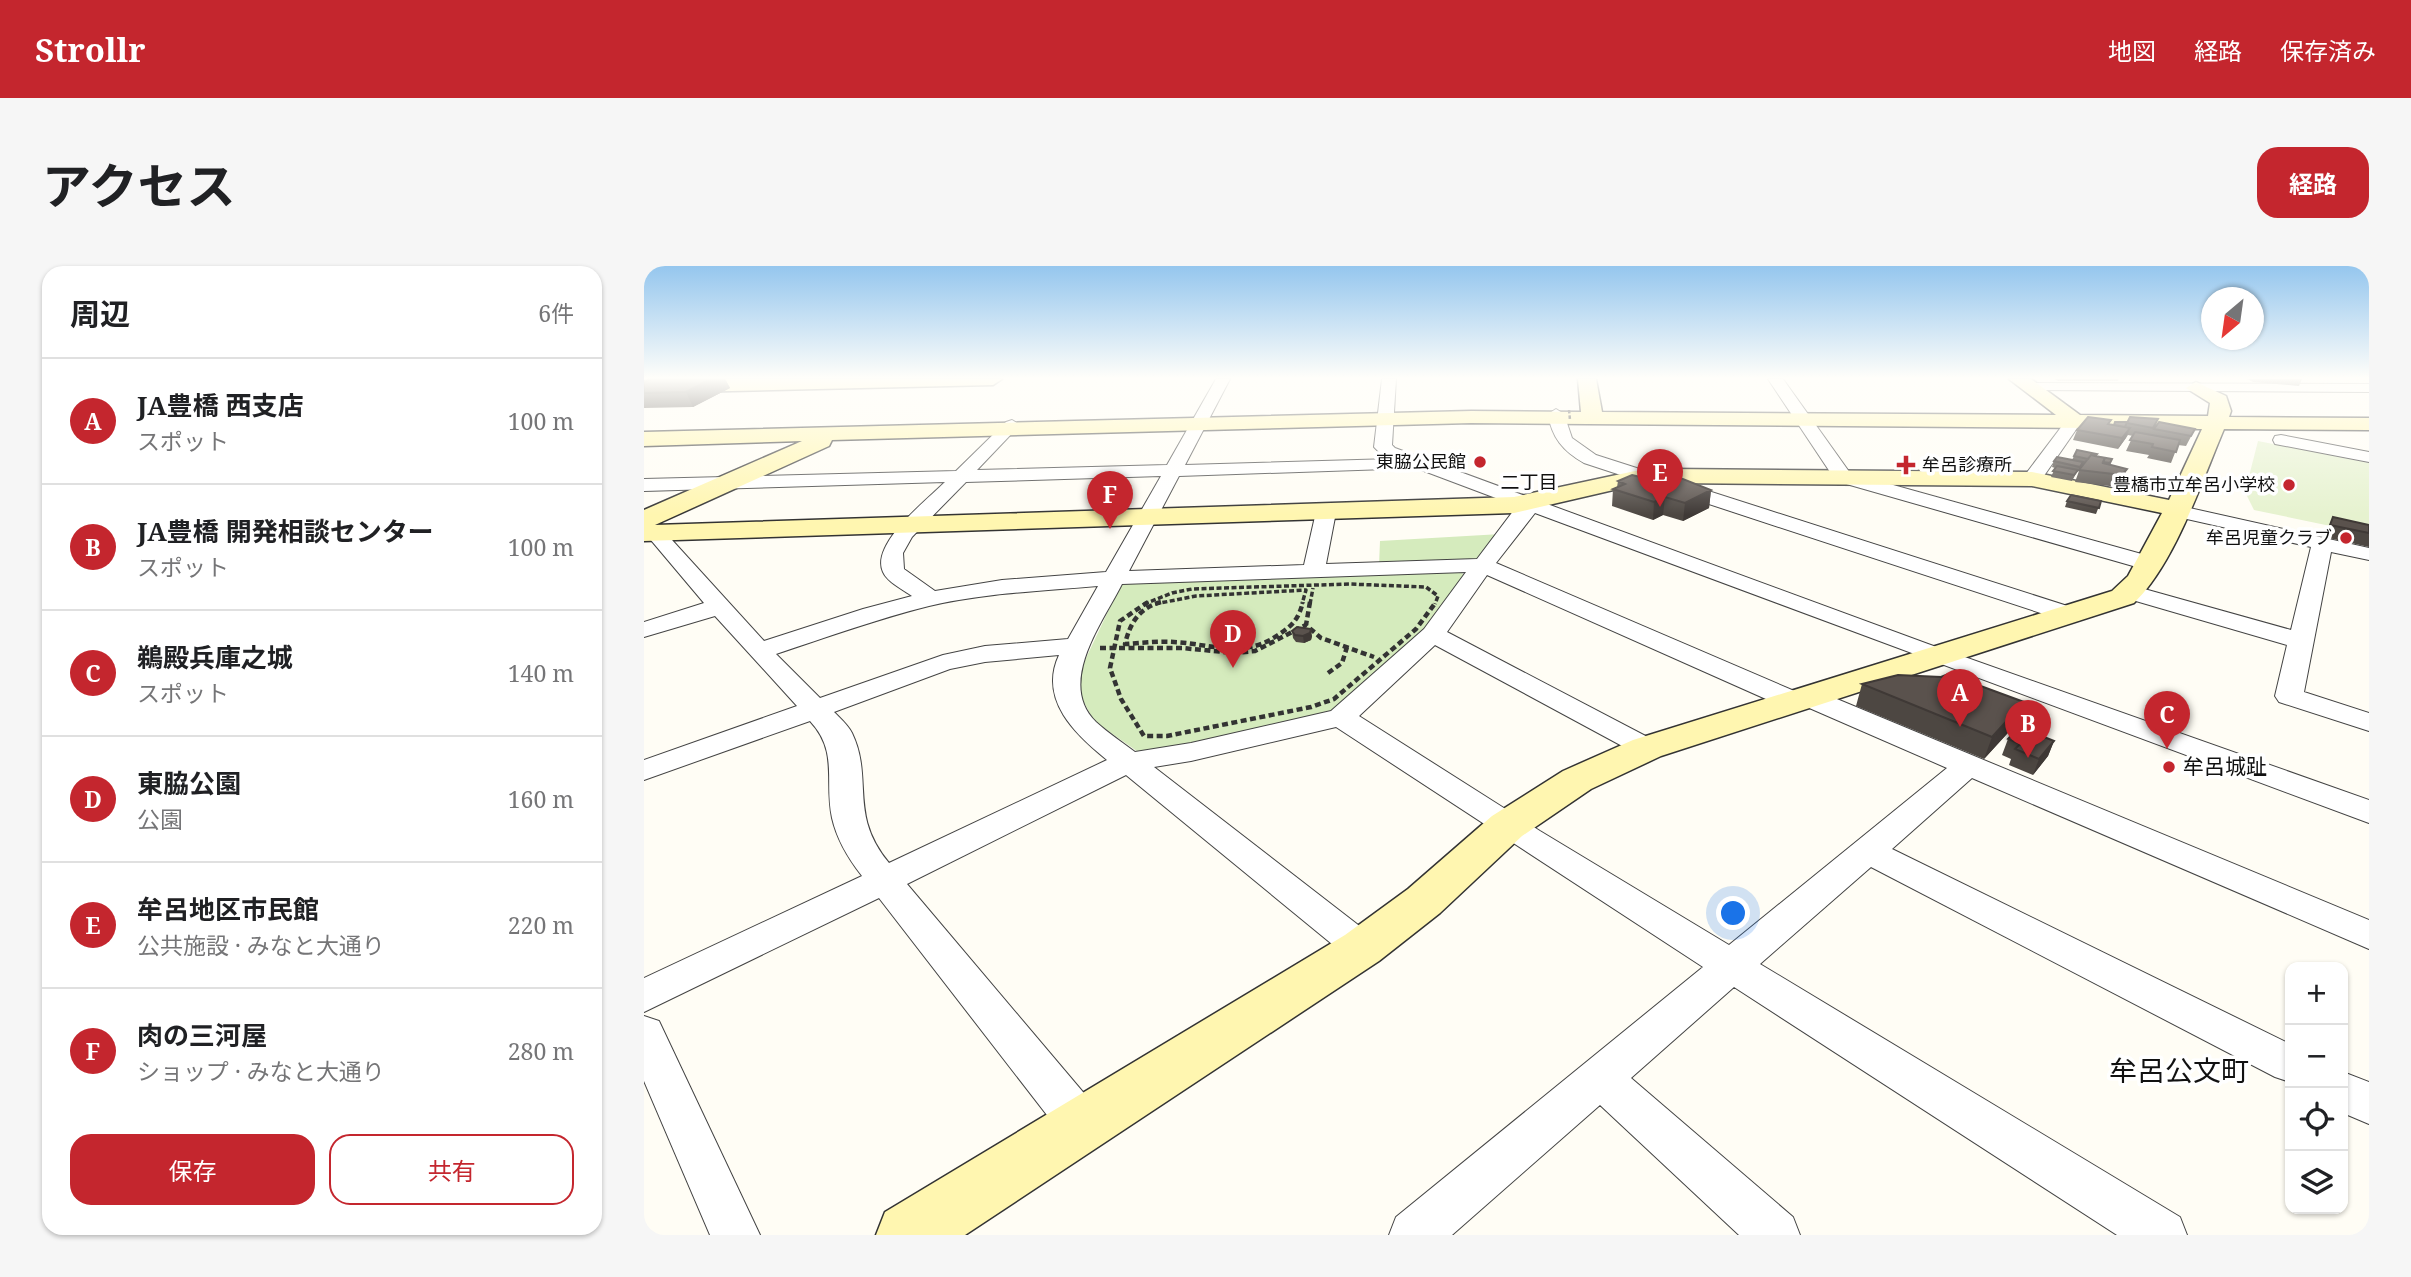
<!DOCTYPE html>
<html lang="ja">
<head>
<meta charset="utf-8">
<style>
	:root { --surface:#fff; --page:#f6f6f6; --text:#202124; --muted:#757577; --line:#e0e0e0; --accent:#c4262e }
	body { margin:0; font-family:"Noto Serif","Noto Sans JP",serif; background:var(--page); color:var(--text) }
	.controls { position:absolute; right:21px; bottom:21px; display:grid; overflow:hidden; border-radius:14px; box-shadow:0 2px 5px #0004 }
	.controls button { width:63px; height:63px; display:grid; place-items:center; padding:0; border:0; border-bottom:2px solid var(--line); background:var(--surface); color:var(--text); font:35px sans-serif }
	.compass { position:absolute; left:1557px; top:21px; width:63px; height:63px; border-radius:50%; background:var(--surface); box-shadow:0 2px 5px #0004; rotate:209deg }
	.you { position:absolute; left:1090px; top:648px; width:24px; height:24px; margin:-18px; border:5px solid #fff; border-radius:50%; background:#1a73e8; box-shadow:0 0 0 10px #1a73e833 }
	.badge { display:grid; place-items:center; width:46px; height:46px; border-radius:50%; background:var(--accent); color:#fff; font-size:23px; font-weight:700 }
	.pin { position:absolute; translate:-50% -58px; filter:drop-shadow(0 2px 4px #0008) }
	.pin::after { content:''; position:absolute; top:37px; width:24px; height:21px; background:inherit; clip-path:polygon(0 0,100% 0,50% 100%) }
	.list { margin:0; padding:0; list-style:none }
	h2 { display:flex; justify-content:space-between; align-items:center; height:91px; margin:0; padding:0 28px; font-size:30px }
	h2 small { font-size:23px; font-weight:400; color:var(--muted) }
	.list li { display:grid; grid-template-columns:46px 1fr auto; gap:21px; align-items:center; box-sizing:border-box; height:126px; padding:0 28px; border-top:2px solid var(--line) }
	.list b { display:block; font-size:26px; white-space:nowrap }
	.list p { margin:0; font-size:23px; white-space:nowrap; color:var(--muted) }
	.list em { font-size:23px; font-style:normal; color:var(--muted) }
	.actions { display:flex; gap:14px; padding:21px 28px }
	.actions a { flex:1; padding:16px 0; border:2px solid var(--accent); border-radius:21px; text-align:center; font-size:24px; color:var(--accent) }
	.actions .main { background:var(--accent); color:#fff }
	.icon { flex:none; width:38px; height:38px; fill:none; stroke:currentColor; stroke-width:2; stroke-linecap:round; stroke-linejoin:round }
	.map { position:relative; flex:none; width:1725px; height:969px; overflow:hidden; border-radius:21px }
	header { display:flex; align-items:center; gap:42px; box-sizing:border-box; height:98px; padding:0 35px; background:var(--accent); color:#fff }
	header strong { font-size:33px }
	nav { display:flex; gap:38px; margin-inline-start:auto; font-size:24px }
	.intro { display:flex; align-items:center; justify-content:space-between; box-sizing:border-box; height:168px; padding:0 42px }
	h1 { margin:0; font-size:49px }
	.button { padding:18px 32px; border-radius:21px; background:var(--accent); color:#fff; font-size:24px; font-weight:700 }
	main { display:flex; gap:42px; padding:0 42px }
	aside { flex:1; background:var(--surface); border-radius:21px; box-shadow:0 2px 5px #0004 }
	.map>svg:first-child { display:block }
	.green { fill:#d5ebbd }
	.pitch { fill:#e6f2cf }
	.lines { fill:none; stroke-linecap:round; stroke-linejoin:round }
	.street-casing { stroke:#444; stroke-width:2 }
	.secondary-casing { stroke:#333; stroke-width:3 }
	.path-far1 { stroke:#333; stroke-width:3.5; stroke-dasharray:5 2.5; stroke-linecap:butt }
	.path { stroke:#333; stroke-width:4.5; stroke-dasharray:6 3.5; stroke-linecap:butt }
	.street { fill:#fff; fill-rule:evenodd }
	.secondary { fill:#fff6b0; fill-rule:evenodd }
	.path-bridge { stroke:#333; stroke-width:2.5; stroke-dasharray:3.5 2; stroke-linecap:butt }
	.wall { fill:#4d4742 }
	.shaded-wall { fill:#3f3936 }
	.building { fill:#5a524d; stroke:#3f3936; stroke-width:2 }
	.poi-dot { fill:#c4262e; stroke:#fff; stroke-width:2.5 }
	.labels { text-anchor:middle; stroke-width:7; stroke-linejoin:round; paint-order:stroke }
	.far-poi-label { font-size:18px; fill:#111; stroke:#fff; text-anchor:end }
	.far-neighbourhood-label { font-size:19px; fill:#111; stroke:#fff }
	.poi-label { font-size:21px; fill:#111; stroke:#fff; text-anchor:start }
	.near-quarter-label { font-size:28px; fill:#111; stroke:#fff }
</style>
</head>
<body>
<header>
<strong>Strollr</strong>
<nav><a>地図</a><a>経路</a><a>保存済み</a></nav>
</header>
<div class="intro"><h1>アクセス</h1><a class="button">経路</a></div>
<main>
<aside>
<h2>周辺<small>6件</small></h2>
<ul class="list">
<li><span class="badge">A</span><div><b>JA豊橋 西支店</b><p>スポット</p></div><em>100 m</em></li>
<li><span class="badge">B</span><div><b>JA豊橋 開発相談センター</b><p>スポット</p></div><em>100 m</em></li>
<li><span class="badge">C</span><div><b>鵜殿兵庫之城</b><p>スポット</p></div><em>140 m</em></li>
<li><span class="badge">D</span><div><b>東脇公園</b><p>公園</p></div><em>160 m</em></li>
<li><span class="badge">E</span><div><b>牟呂地区市民館</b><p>公共施設 · みなと大通り</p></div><em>220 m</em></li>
<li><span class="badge">F</span><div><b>肉の三河屋</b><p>ショップ · みなと大通り</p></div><em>280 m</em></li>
</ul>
<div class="actions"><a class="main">保存</a><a>共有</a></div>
</aside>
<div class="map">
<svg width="1725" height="969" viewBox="0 0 1725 969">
	<rect width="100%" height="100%" fill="#fffdf5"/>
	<path class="green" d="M857,268L831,296L735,300L736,275Z
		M816,306L822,310L788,358L692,447L497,488L450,455L435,427L434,409L476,320L487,316Z"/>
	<path class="pitch" d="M1614,175L1725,197V268L1610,244L1601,226Z"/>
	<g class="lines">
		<defs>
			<path id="street" d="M572,113H586L541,199L748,193L739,190L730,181L738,113H752L748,179L751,182L1284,378L1725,534V557L891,247L852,297L1155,427L1166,424L1176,426L1725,654V683L1328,512L1248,583L1646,778V816L1631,811L1227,601L1116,698L1536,951L1543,969H1473L1090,721L987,812L1149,951L1156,969H1095L956,839L808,969H745L752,951L1059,701L692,461L547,495L510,501L731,672L737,682L731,692L718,697L705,692L482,509L263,618L455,845L462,860L455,875L439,881L423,875L235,632L0,746V712L218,610C204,592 193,574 188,552C180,515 195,486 166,455L0,514V494L153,440L71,350L0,371V356L60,337L1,267L4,263H18L120,375L219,343L268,330C260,324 243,316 239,306C226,278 283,234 301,216L0,225V213L312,205L362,156L368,154L376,159L333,204L523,199ZM772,202L873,240L833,293L682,298L692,246L689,242H675L672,246L660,299L485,305L535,210ZM517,210L462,306L358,314L291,325L260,303L259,287L268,271L322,216ZM822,306L780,363L687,445L547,477L491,486C478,476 464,467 452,456C412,417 459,356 478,318ZM843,309L1142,442L1152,444L1163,441L1303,502L1085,679L896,565L715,450L791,379L993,488L1003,491L1013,488L1018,482L1013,476L803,366ZM454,320L424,373L341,380L299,389L176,432L132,388C183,371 233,353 285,340C340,327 398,325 454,320ZM415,389C394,434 432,469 463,494L245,597C204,548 230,513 208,467C204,459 196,452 190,446L306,403L341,396Z
				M1124,113H1139L1206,207L1512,292L1515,297L1512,302H1496L1192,215Z
				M1385,117L1725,118V126L1380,124L1378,121Z
				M912,143L920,148L928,172L952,189L1436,344L1439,349L1436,354L1427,356L1418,354L940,197C919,185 908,172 904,148Z
				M1430,150L1438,155L1395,217H1381L1379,213L1381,209L1424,152Z
				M1637,169L1725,186V196L1631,178L1629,174L1631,170Z
				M1532,239L1725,282V294L1687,286L1660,426L1725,447V465L1635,436L1631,430L1643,379L1478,331L1474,326L1478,321L1486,319L1647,364L1667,281L1525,249L1522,245L1525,241Z
				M0,750L15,755L116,969H66L0,815Z
				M1699,806L1725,816V858L1699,847Z"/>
			<path id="secondary" d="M84,113H358L349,119L0,127V115Z
				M934,113H952L958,146L1412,149L1365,113H1387L1436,149L1564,150L1566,137L1542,122L1552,116L1582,130L1587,145L1585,151L1725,152V164L1580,163C1557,217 1531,297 1490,337L1017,490L947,523L878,570L796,647L735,695L321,969H232L241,946L701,669L764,623L848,550L919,505L989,474L1468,325L1484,310L1518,247L1388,220L1025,217L991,219L870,247L0,275V244L158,175L0,180V166L827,145L937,146ZM827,157L1558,163L1525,234L1388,206L1025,203L991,205L870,231L11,259L185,180L188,174Z"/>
		</defs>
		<use href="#street" class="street-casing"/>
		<use href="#secondary" class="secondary-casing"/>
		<path class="path-far1" d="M500,338L528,327L548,323L705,318L782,321L794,330L791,338
			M511,338L552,330L662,324L658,338
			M666,338L669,322"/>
		<path class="path" d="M504,336L476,355L466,402L477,433L500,470H523L667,441L690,433L772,363L792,336
			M517,336C495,342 486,357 481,378C497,377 514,375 530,376C567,378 600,393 634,369C649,359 654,354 659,336
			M666,336L662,359L677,372L730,391
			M456,382H538L591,387L611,385L662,359
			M684,407L698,397L703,381"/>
		<use href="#street" class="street"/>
		<use href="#secondary" class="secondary"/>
		<path class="path-bridge" d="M925,144L926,154"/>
	</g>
	<path class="wall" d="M7,113H81L86,122L49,141L0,142V116Z
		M1410,113H1475L1474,115H1414Z
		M1603,113H1658L1655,120L1609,116Z
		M1514,153L1510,163H1551L1542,180L1534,179L1527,197L1503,192L1505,189L1482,185L1489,170L1484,169L1474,183L1429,174L1433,164L1467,154L1465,158L1470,159L1483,156Z
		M1430,190H1451L1468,193L1466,199L1483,203L1478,214L1474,221L1431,216L1435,205L1433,206L1428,215L1407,211L1411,202L1408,201L1410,195L1428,194Z
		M974,215L1021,217L1067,224L1065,242L1039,255L1019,249L1009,254L968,240L969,223L973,221Z
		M1423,235H1457L1452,248L1421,241Z
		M1689,251L1725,259V281L1680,271Z
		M648,365L668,370L667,374L660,377L652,376L649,372Z
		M1218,418L1372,458L1340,493L1212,440Z
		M1364,473L1410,475L1404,490L1389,509L1365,499L1367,493L1358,489Z"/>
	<path class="shaded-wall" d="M67,113H81L86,122L49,141L42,126Z
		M1486,162L1482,172L1474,183L1478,172Z
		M1483,203L1478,214L1474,221L1478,209Z
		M1067,224L1065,242L1039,255L1041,237Z
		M1021,231L1019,249L1009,254L1010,236Z
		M667,363L668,370L667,374L660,377L659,370Z
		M1380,436L1372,458L1340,493L1348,471Z
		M1410,475L1404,490L1389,509L1395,493Z"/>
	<path class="building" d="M7,113H67L42,126L0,127V116Z
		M1444,151L1467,154L1464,158L1486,162L1478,172L1433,164Z
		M1486,151L1514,153L1509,162L1483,157Z
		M1471,156H1483L1481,161L1470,159Z
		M1515,156L1551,163L1547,170L1510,163Z
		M1491,166L1536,174L1532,186L1508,181L1509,178L1486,174Z
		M1433,184L1453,188L1451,190L1468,193L1466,197L1459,196L1461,192L1447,189L1444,193L1430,190Z
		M1447,189L1461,192L1459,197L1483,203L1478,209L1435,204Z
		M1413,191L1439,196L1436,201L1410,195Z
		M1413,200L1434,204L1430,209L1409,205Z
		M988,209L1021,217L1034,211L1067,224L1041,237L1021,231L1010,236L969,223L981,218L974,215Z
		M1427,229L1457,235L1455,242L1423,235Z
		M1689,251L1725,259V267L1686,259Z
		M653,361L667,363L666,367L659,370L651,369L648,365Z
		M1304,408L1380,436L1348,471L1218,418L1254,409L1297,411Z
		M1375,461L1410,475L1395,493L1371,483L1376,478L1364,473Z"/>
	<linearGradient id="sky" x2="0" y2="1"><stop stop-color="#95c6ee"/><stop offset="0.45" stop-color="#fffefa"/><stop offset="1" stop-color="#fffefa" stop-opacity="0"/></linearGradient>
	<rect width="1725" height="249" fill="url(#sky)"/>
	<g class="poi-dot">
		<circle cx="836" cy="196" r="7"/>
		<path d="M1258.5 188.5h7v7h7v7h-7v7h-7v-7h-7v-7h7z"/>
		<circle cx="1645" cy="219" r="7"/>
		<circle cx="1702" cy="272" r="7"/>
		<circle cx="1525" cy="501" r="7"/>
	</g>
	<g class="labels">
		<g class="far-poi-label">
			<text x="822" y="202">東脇公民館</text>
			<text x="1278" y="205" text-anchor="start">牟呂診療所</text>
			<text x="1631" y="225">豊橋市立牟呂小学校</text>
			<text x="1688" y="278">牟呂児童クラブ</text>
		</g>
		<g class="far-neighbourhood-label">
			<text x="885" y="223">二丁目</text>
		</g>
		<g class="poi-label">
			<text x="1539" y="508">牟呂城趾</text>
		</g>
		<g class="near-quarter-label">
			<text x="1535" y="815">牟呂公文町</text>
		</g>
	</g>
</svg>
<div class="controls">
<button>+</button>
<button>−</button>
<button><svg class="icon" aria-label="locate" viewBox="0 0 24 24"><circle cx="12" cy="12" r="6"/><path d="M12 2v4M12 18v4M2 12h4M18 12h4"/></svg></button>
<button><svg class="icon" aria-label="layers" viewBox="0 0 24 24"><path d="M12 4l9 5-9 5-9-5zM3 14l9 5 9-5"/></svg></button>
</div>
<svg class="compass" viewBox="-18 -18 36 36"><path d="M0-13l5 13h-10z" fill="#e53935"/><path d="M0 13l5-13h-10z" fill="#757577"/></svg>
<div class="you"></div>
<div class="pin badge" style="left:1316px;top:461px">A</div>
<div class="pin badge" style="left:1384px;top:492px">B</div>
<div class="pin badge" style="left:1523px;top:483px">C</div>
<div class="pin badge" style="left:589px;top:402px">D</div>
<div class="pin badge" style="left:1016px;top:241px">E</div>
<div class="pin badge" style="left:466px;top:263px">F</div>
</div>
</main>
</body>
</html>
